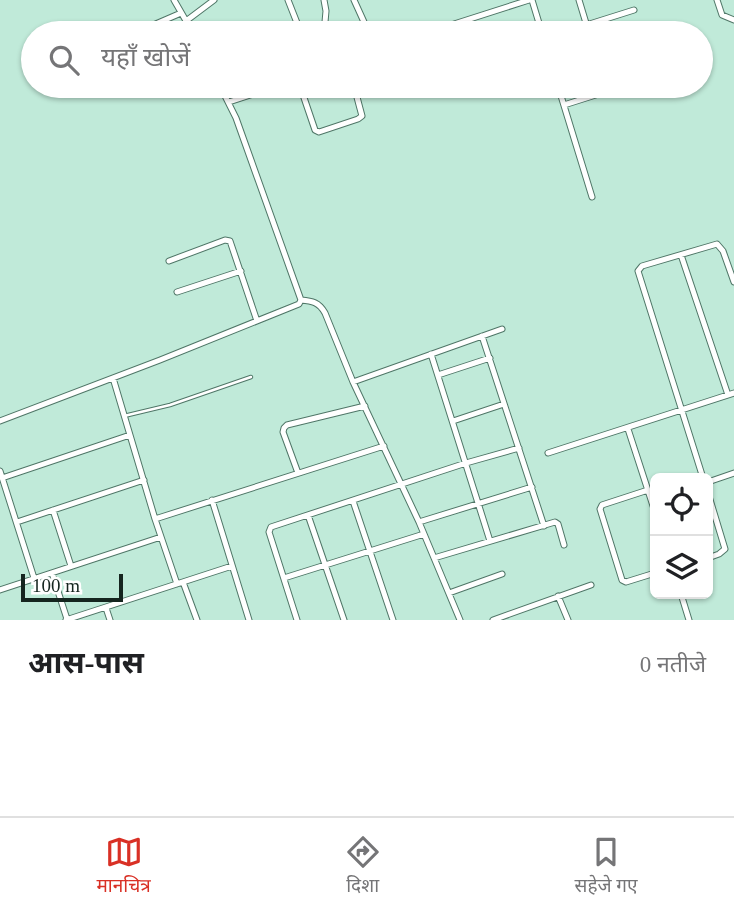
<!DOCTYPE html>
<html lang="hi">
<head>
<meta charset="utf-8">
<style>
	:root { --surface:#fff; --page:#f6f6f6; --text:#202124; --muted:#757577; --line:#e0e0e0; --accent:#d93025 }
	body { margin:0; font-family:"Times New Roman","Noto Sans Devanagari",serif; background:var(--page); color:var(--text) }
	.controls { position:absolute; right:21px; bottom:21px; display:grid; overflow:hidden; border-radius:10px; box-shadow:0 2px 5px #0004 }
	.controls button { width:63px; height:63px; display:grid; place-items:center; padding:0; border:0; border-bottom:2px solid var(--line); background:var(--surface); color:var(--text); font:35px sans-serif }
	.scale { position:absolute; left:21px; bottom:18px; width:102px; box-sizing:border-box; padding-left:7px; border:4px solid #15251f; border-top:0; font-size:19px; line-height:24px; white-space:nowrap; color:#15251f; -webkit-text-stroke:5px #fff; paint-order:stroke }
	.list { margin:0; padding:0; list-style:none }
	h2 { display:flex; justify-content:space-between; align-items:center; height:91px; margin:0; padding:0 28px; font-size:30px }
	h2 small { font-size:23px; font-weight:400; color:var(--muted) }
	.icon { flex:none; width:38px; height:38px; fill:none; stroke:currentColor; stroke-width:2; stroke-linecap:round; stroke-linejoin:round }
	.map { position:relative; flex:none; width:734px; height:620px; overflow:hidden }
	.search { position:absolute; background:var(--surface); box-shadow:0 2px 5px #0004; left:21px; right:21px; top:21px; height:77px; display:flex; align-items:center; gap:18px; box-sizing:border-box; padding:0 24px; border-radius:38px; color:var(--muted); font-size:26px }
	.sheet { height:196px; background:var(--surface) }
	nav { display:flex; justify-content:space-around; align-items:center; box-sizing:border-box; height:98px; border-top:2px solid var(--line); background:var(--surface); font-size:19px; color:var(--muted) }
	nav a { display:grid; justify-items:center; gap:4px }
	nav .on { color:var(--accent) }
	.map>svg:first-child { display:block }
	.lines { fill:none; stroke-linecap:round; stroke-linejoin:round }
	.service-casing { stroke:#4f7667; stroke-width:4.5 }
	.minor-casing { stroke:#4f7667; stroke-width:7 }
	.service { stroke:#fff; stroke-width:2.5 }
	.minor { stroke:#fff; stroke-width:5 }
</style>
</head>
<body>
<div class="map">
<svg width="734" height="620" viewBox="0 0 734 620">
	<rect width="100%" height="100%" fill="#c0ead9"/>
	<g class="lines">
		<defs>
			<path id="service" d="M124,416L170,405L251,377"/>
			<path id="minor" d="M174,0L193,33
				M288,0L301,33
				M324,0L326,11L324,33
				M354,0L369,33
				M532,0L542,33
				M579,0L589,33
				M717,0L722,15L734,20
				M186,21L214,0
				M144,29L181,13
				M426,33L529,0
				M561,33L634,10
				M220,86L236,118L301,300
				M300,86L315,130L319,132L358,119L362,116L354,86
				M558,86L592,197
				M582,86L586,98
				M229,102L277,86
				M564,105L624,86
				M681,255L728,395
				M169,261L225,240L230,241L257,321
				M177,292L241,271
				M482,336L544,526
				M431,354L490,541
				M438,375L490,358
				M113,378L155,519L177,584
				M353,382L502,329
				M0,421L160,360L299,304L301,300C312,301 319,302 325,313L353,382L419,522L460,620
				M453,421L504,404
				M628,429L655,512
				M548,453L734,393
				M0,471L34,578
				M298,473L283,432L284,428L287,425L365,406
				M2,478L130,435
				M703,478L638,271L642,266L717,244L723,251L734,282
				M708,482L734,473
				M648,490L602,505L600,509L622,580L626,582L655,573
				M708,493L725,549L719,554L708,558
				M212,500L249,620
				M353,501L393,620
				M53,510L71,566
				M308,515L344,620
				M155,519L384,446
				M17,522L144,480
				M419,522L532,487
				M434,558L555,522L558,524L564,545
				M52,573L67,619
				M284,578L424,534
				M183,582L197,620
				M0,590L161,537
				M449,593L502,574
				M681,594L689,620
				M558,596L568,620
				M106,608L110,620
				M66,620L232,566
				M297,620L269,532L271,527L466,463L519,448
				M493,620L591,585"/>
		</defs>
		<use href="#service" class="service-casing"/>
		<use href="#minor" class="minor-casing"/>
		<use href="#service" class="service"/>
		<use href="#minor" class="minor"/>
	</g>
</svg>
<div class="controls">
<button><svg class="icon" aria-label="locate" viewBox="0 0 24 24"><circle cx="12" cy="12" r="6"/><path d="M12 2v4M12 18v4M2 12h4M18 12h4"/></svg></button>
<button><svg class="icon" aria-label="layers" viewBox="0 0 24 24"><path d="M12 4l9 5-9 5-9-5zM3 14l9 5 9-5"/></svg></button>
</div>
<div class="scale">100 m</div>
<div class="search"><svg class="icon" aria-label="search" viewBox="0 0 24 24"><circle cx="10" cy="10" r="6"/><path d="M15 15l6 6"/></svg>यहाँ खोजें</div>
</div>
<section class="sheet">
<h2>आस-पास<small>0 नतीजे</small></h2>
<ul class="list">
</ul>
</section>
<nav>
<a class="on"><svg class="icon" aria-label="map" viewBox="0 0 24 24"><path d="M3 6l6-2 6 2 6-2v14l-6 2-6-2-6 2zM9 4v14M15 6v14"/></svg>मानचित्र</a>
<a><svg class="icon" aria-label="directions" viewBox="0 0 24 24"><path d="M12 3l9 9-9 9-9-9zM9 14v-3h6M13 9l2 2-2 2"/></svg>दिशा</a>
<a><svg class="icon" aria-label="saved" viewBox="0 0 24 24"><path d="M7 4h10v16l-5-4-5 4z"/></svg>सहेजे गए</a>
</nav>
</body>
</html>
